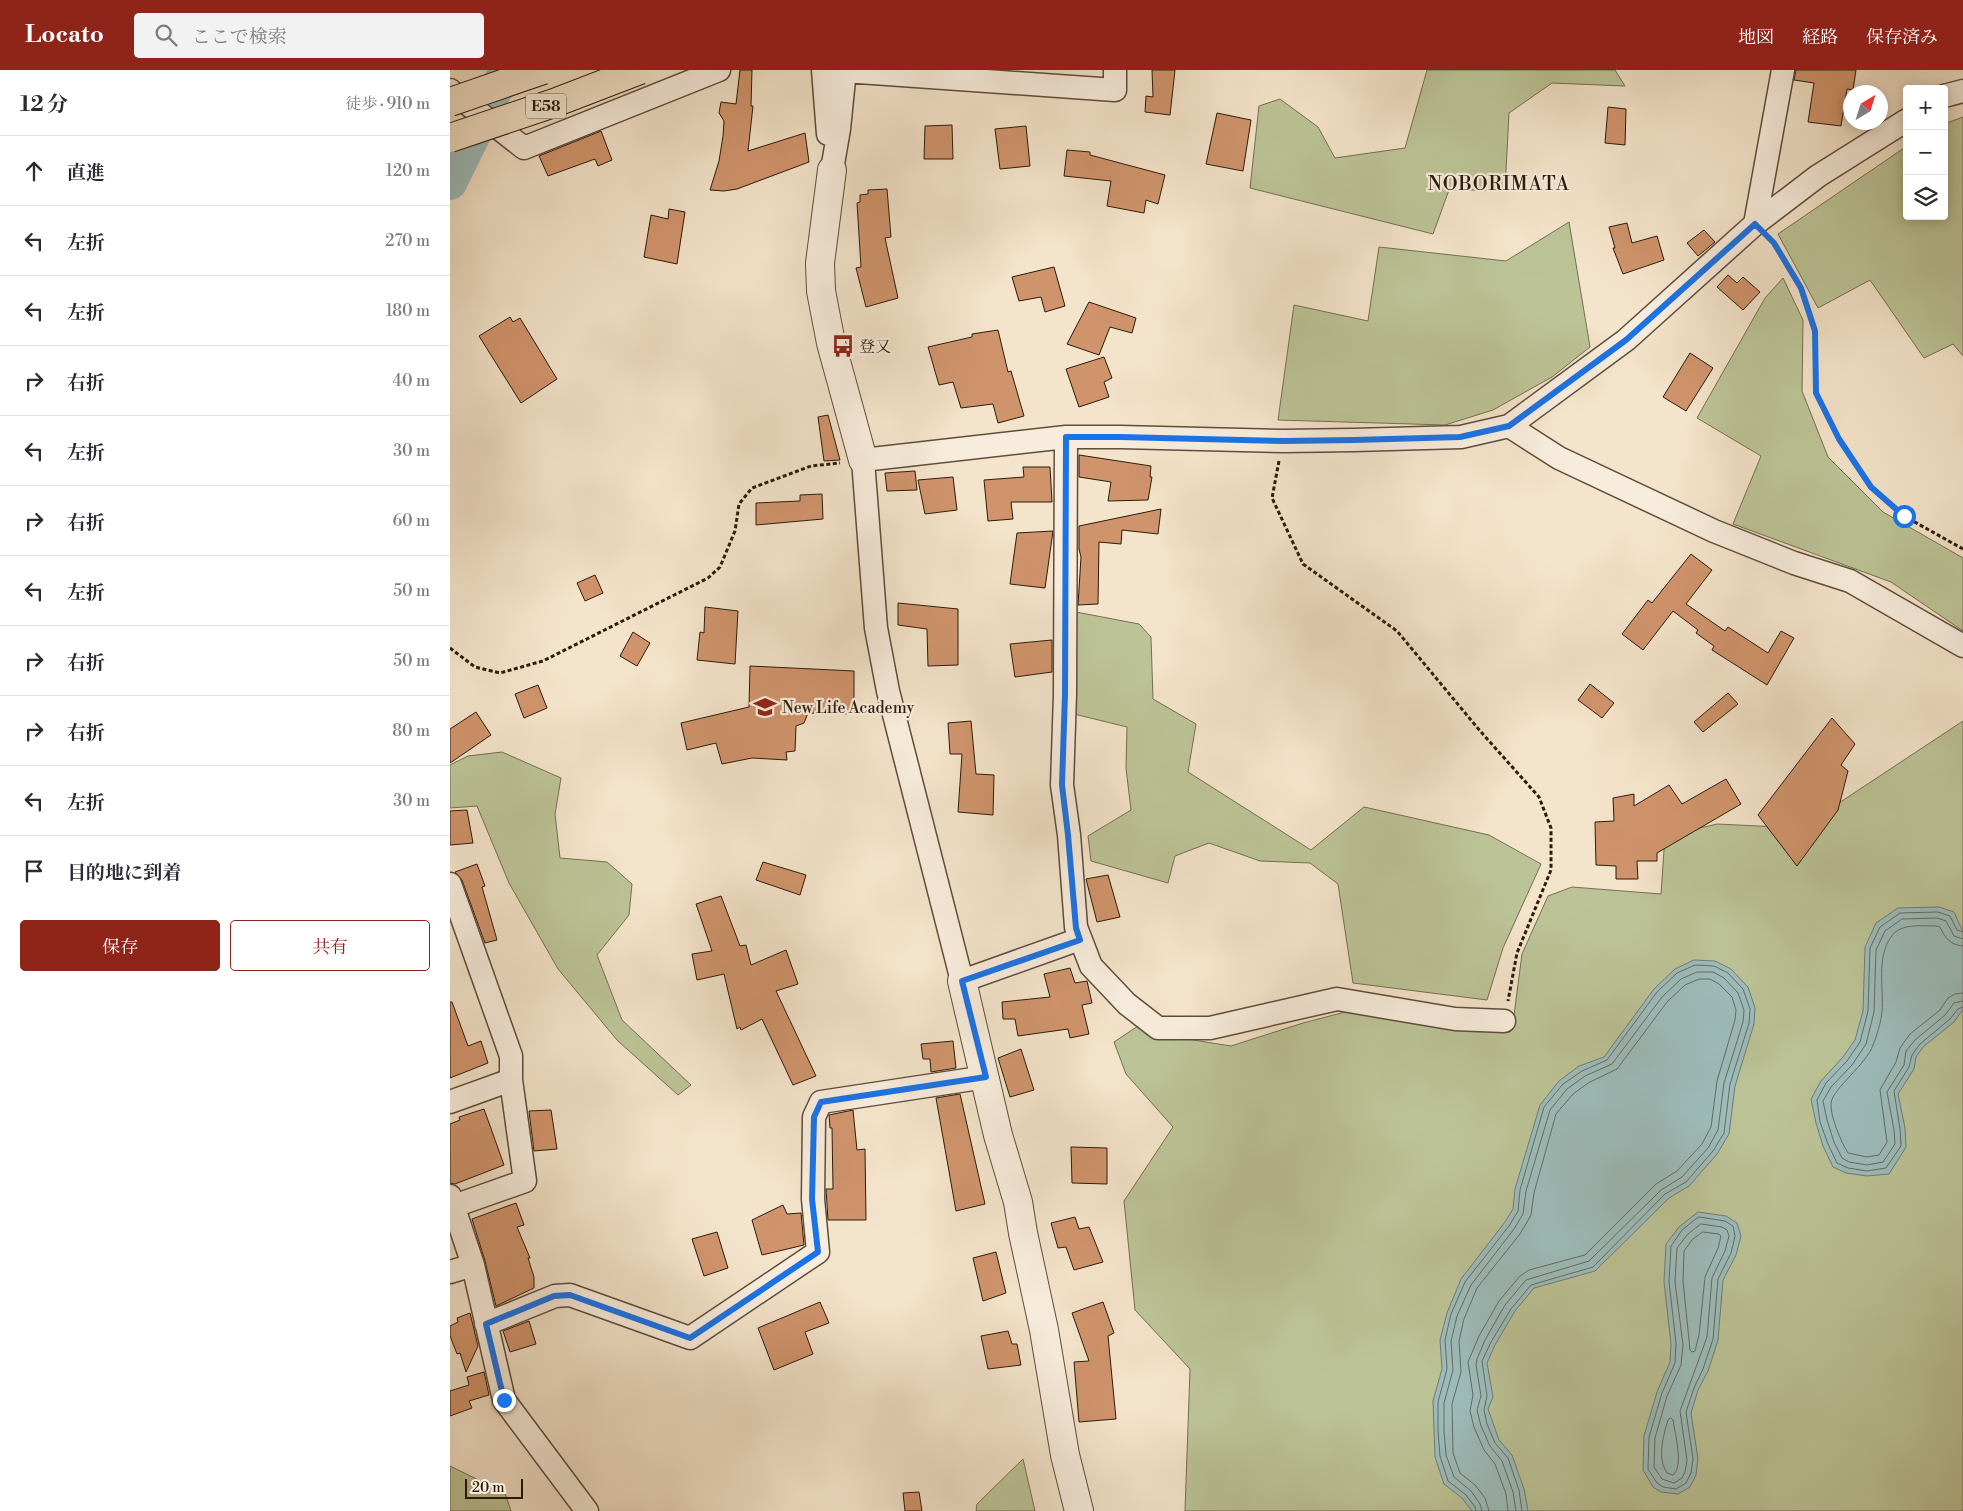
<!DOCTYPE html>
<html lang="ja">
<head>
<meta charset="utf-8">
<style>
	:root { --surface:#fff; --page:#f2f2f3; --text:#2b2b33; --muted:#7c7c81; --line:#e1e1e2; --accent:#8f2418 }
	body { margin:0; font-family:"Libre Bodoni","Noto Serif JP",serif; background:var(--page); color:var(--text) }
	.controls { position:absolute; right:15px; top:15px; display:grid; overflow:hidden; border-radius:5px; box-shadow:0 2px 12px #0003 }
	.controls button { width:45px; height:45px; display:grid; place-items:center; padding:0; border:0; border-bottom:1px solid var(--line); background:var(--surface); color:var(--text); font:25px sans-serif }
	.compass { position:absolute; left:1393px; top:15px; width:45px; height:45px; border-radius:50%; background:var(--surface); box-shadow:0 2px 12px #0003; rotate:38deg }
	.scale { position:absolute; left:15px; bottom:12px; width:58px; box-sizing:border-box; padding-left:5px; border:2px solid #2d1a0a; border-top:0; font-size:14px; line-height:18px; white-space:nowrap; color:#2d1a0a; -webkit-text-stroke:4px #f8eddd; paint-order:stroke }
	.stop { position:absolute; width:15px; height:15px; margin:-11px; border:4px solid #1a73e8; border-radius:50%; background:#fff }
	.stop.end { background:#1a73e8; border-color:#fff; box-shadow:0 1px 5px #0008 }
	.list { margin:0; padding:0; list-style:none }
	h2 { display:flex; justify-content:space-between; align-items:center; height:65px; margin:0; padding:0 20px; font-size:21px }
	h2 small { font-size:16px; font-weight:400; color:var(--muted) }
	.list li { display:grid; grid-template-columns:32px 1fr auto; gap:15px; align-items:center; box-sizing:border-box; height:70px; padding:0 20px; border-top:1px solid var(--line) }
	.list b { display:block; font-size:19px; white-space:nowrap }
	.list em { font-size:16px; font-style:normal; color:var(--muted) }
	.actions { display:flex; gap:10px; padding:15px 20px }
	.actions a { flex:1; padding:11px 0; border:1px solid var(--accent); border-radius:5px; text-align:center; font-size:18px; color:var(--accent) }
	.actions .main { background:var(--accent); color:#fff }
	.icon { flex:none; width:28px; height:28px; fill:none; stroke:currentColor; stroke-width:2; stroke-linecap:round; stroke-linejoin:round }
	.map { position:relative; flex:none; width:1513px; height:1441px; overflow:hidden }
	header { display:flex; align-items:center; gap:30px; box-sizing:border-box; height:70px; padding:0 25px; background:var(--accent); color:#fff }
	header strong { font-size:24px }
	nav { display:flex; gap:28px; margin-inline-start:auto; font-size:18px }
	.search { width:350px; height:45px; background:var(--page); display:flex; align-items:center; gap:12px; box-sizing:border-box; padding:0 18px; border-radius:5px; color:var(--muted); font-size:19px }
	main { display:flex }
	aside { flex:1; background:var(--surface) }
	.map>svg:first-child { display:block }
	.green { fill:#bcc497; stroke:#746f50 }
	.water { fill:#9dbebd; stroke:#707c75 }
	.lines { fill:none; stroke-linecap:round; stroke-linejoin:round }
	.shore { stroke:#656c64; stroke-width:1 }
	.river { stroke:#9dbebd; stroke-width:34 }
	.building { fill:#d0946c; stroke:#2d1a0a }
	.minor-casing { stroke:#5f4c3a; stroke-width:25 }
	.tertiary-casing { stroke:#5f4c3a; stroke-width:30 }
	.path { stroke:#2d1a0a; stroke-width:3; stroke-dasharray:4 2.5; stroke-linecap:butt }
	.minor { stroke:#f8eddd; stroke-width:22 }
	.tertiary { stroke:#f8eddd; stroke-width:28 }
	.motorway-bridge-casing { stroke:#2d1a0a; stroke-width:30; stroke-linecap:butt }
	.motorway-bridge { stroke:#f4e4cb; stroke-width:28 }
	.route { stroke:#1a73e8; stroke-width:6 }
	.labels { text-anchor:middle; stroke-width:4.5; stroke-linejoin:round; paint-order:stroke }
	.shield { fill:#f8eddd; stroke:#6a5949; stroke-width:1 }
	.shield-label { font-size:15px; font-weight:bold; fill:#2d1a0a }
	.poi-label { font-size:16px; fill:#2d1a0a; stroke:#f8eddd; text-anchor:start }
	.quarter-label { font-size:19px; letter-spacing:1px; fill:#2d1a0a; stroke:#f8eddd }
</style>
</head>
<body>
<header>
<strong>Locato</strong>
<div class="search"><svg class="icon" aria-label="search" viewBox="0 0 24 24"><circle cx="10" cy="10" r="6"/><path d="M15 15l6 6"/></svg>ここで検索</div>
<nav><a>地図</a><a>経路</a><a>保存済み</a></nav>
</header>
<main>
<aside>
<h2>12 分<small>徒歩 · 910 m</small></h2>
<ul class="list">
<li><svg class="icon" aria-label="ahead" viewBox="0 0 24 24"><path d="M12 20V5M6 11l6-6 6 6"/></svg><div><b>直進</b></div><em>120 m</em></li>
<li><svg class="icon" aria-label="left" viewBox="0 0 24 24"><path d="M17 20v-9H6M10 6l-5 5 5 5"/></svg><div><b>左折</b></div><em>270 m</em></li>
<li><svg class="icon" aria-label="left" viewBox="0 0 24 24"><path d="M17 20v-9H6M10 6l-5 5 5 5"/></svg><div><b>左折</b></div><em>180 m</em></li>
<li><svg class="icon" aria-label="right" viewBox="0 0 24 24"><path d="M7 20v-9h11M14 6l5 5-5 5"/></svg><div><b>右折</b></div><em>40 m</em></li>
<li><svg class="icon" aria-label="left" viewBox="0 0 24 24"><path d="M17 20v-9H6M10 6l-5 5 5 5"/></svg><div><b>左折</b></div><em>30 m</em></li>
<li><svg class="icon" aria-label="right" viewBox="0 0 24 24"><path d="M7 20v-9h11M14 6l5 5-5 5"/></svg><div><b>右折</b></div><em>60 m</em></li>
<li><svg class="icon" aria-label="left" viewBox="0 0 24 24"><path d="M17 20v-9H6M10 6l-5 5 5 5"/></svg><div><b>左折</b></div><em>50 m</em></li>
<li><svg class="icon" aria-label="right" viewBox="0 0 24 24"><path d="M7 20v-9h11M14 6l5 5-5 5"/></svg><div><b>右折</b></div><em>50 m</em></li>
<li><svg class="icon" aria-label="right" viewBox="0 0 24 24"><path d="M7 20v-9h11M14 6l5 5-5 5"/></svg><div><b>右折</b></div><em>80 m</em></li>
<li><svg class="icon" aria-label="left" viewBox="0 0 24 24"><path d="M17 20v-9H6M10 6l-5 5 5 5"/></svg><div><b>左折</b></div><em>30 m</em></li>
<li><svg class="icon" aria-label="arrive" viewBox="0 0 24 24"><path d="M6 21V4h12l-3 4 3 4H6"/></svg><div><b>目的地に到着</b></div></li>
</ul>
<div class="actions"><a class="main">保存</a><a>共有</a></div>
</aside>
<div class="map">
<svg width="1513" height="1441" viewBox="0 0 1513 1441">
	<rect width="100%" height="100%" fill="#f4e4cb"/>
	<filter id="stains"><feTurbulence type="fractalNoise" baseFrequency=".004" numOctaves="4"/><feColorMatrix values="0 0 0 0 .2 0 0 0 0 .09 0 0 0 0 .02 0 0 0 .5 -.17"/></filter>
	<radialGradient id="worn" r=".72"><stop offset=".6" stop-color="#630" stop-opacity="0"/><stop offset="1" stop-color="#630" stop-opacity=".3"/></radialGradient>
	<path class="green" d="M977,0H1165L1175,16L1102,13L1059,43L1055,120H999L983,164L800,118L809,36L830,29L868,57L885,88L955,78Z
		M1513,47V286L1503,274L1474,288L1420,210L1368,238L1328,164L1457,76V146H1494V54Z
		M1119,152L1140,277L1102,307L1043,340L995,355L828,350L844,235L918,251L929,177L1056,191Z
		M1333,208L1353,250L1352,321L1378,387L1433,442L1513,488V561L1441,512L1283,454L1311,386L1247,348L1315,228Z
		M626,542L689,554L701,567L703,629L746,654L738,702L861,780L914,737L1039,765L1091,794L1053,878L1037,930L903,913L888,814L860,793L810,791L759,773L725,786L718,813L641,791L638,766L681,740L676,698L677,657L620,643Z
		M1513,651V1441H735L740,1299L685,1240L674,1131L723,1057L676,1004L664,972L688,956L712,965L781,976L853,953L922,935L1064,945L1072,884L1098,826L1122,817L1211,824L1215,766L1267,754L1351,758Z
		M52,682L111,708L105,744L110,788L157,792L182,814L179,845L147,885L172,950L241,1015L228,1025L167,970L108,899L59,813L27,736L0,738V695L18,686Z
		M573,1389L585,1441H526L527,1434Z
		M0,1396L55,1423L61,1441H0Z"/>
	<path class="water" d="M1489,837L1504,842L1513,862V939L1504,952L1473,977L1466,987L1464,999L1448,1024L1455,1058L1456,1077L1439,1104L1417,1106L1396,1103L1383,1097L1373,1076L1366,1053L1361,1029L1371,1011L1393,987L1405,970L1413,941L1415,877L1426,853L1448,838Z
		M1244,890L1265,891L1281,899L1298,917L1305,938L1304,954L1285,1016L1279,1064L1267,1084L1239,1116L1219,1128L1145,1201L1084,1218L1065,1241L1045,1275L1037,1293L1043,1327L1038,1339L1049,1370L1062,1385L1074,1419L1078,1441H1022L1012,1428L994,1414L985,1387L983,1331L992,1299L990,1270L997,1243L1011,1209L1055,1152L1063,1139L1065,1119L1090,1035L1109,1011L1129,996L1154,987L1204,919L1225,899Z
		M1248,1142L1276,1146L1287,1153L1291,1166L1286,1185L1273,1210L1268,1270L1258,1301L1248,1320L1241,1343L1248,1389L1246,1405L1240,1417L1228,1424L1211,1422L1203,1417L1193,1400L1194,1366L1207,1322L1220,1292L1221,1274L1214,1212L1216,1174L1229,1157Z"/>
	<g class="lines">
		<path class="shore" d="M1513,862L1507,860L1500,846L1488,842L1450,843L1430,857L1420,878L1418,941L1410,972L1397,991L1376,1013L1367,1030L1370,1052L1378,1074L1387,1093L1398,1098L1417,1101L1436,1098L1451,1076L1450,1059L1444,1021L1459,997L1462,985L1470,974L1500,949L1508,939L1513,937
			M1513,869L1504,866L1496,851L1487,848L1452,849L1435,861L1426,880L1424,942L1416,974L1402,995L1381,1017L1373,1031L1377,1050L1384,1072L1392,1088L1399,1092L1417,1095L1433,1092L1445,1074L1444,1060L1437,1022L1454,995L1456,981L1465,970L1495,945L1504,933L1513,931
			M1513,876C1500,875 1495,868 1490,857L1486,856C1471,856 1450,853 1441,867C1426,888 1434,918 1432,942C1431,952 1427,965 1423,975C1417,994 1383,1018 1381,1033C1380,1046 1391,1072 1398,1083L1417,1087L1429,1085L1437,1072L1430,1020L1446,992L1450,978L1460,964L1490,940L1498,928L1505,924L1513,923
			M1249,1147L1275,1151L1283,1156L1285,1166L1281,1183L1268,1209L1263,1269L1253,1299L1244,1318L1236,1342L1243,1389L1241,1403L1236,1413L1226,1419L1213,1417L1207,1413L1198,1399L1199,1367L1212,1323L1225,1293L1226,1273L1219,1212L1221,1176L1232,1160Z
			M1251,1154L1272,1157L1277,1160L1279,1166L1275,1181L1262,1208L1257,1267L1230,1341L1237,1390L1235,1402L1232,1408L1224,1413L1212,1409L1204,1397L1205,1368L1217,1326L1231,1295L1233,1275L1225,1212L1227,1178L1237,1165Z
			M1253,1162L1269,1164L1271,1166L1268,1178L1255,1207L1249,1265L1245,1281L1242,1282L1240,1280L1233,1211L1234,1181L1242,1170Z
			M1221,1348L1223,1350C1225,1364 1234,1396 1223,1405L1217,1403C1207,1388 1213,1367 1218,1350Z
			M1026,1441L1025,1437L1016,1425L998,1411L990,1386L988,1361V1332L997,1299L995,1270L1001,1244L1015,1212L1059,1156L1068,1141L1070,1120L1094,1037L1113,1014L1132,1001L1157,990L1207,922L1227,903L1245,895L1264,896L1278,903L1293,919L1300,939L1299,953L1280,1014L1274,1063L1263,1081L1236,1112L1215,1124L1143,1197L1081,1215L1061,1239L1041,1272L1032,1291L1037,1326L1034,1340L1037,1354L1045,1373L1058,1388L1069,1420L1072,1441
			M1032,1441L1030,1434L1021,1421L1004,1407L996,1385L994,1361V1333L1003,1300L1001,1271L1007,1246L1021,1215L1064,1159L1073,1144L1076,1121L1100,1040L1117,1019L1135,1006L1162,994L1212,927L1231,909L1247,902H1263L1274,908L1288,923L1294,940L1293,952L1274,1013L1268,1060L1258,1078L1232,1107L1211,1120L1139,1191L1076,1210L1055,1235L1035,1270L1027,1289L1026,1295L1031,1326L1027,1340L1031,1356L1040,1376L1052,1391L1063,1422L1066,1441
			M1039,1441L1035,1428L1025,1415L1010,1403L1003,1383L1002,1334L1011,1302L1009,1271L1014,1249L1027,1218L1070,1164L1081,1145L1084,1123L1106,1044L1123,1024L1138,1013L1167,999L1217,932L1235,915L1249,909H1260L1269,914L1282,927L1286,940L1285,950L1267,1011L1261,1057L1252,1074L1227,1101L1206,1114L1135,1185L1079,1200L1070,1206L1049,1231L1029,1266L1018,1292L1023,1325L1020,1341L1024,1357L1034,1380L1045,1394L1056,1424L1058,1441"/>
		<path class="river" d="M0,113L48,15L58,0"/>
	</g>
	<path class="building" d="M290,0H302L301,36H303L298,81L355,63L359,92L287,119L274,121L260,120L269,91L273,66L274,51L269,43L271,32L286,34Z
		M702,0H725L720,45L695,42L696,26L703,27Z
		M1346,0H1406L1403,20L1397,19L1391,56L1358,52L1364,13L1344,10Z
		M1158,37L1176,39L1175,75L1155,73Z
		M767,43L801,50L793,101L756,94Z
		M502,55L503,89H474L475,56Z
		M576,56L580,96L550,99L545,59Z
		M151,61L162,90L148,96L145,89L98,106L89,86Z
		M617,80L640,82V85L715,105L708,134L696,130L694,143L657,136L661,111L614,106Z
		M437,119L441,167L435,168L448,228L416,237L406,198L411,197L407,133L410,132V125L418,124V120Z
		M219,139L235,142L227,194L194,187L201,145L218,149Z
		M1177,153L1182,173L1207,166L1214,190L1173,204L1163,178H1165L1159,157Z
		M1254,160L1265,172L1248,186L1237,173Z
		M604,197L615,236L595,242L591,227L569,231L562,207Z
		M1278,205L1287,213L1293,207L1310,222L1293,240L1267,217Z
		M639,232L686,248L682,263L660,257L649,285L617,274Z
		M60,247L63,252L70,248L107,309L71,333L29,266Z
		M548,260L558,302L561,301L574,346L548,353L543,334L511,338L503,312L489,315L478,277L522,267V264Z
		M1240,283L1263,298L1236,341L1213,327Z
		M654,287L662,308L654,312L659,327L629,337L616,299Z
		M378,345L390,390L374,391L368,347Z
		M629,385L701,396L700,407H702L698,430L658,431L661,412L629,407Z
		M573,397H600L602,432H561L563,449L538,451L534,410L574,407Z
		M465,401L467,420L437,421L435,403Z
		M503,407L507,440L475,444L468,410Z
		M372,424L373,449L306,455V433L350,431V425Z
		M711,439L708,464L672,460L671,474L649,472L648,534L628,535L631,487L629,479V456Z
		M603,461L595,518L560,514L567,463Z
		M1241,484L1262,500L1236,534L1275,561L1278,557L1318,583L1331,561L1344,568L1317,615L1262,580L1264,576L1246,563L1248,560L1223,541L1193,580L1172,564L1198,530L1202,533Z
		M145,505L153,523L135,531L127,513Z
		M448,533L508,539V595L478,596L477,559L448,555Z
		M255,537L288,541L285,594L247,590L250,562L254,563Z
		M183,562L200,573L187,596L170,586Z
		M602,570V602L565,607L560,574Z
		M300,596L404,601V644L358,643L354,653L346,656L345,681L336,682L337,690L302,688L272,694L266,673L237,680L231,653L299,637Z
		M1140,614L1164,633L1152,648L1128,630Z
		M88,615L97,638L74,648L65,624Z
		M1278,623L1288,634L1253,662L1244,652Z
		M26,642L41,665L0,693V659Z
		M1382,648L1405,674L1391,695L1398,701L1388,740L1347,796L1308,745Z
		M521,651L526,704L544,705L543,745L508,742L512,684H500L498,653Z
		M1276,709L1291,734L1207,783V791H1187L1188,809H1166V796L1146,795L1145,752L1164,751L1163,728L1184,724V736L1219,715L1232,734Z
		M17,740L23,773L0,775V741Z
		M313,792L356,805L350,825L306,810Z
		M27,794L35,816L32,817L47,870L35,873L12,810L5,802Z
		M658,805L670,847L647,852L636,809Z
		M271,826L290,876L296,875L301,895L336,880L348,914L326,921L366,1006L343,1015L312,949L291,960L290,957L287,959L274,904L247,910L242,884L262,881L246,834Z
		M620,898L625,913L637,911L642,933L632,935L639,964L620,968L618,959L568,966L565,949H553L552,932L600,927L594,904Z
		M0,932H2L18,976L31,971L38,993L0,1008Z
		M503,971L506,998L481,1002L480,989H473L471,974Z
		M571,979L584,1020L560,1027L548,988Z
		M510,1024L535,1134L506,1141L486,1028Z
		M34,1039L54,1095L5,1114L0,1113V1054L10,1050L9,1047Z
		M101,1040L107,1079L84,1081L79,1041Z
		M403,1040L407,1080L415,1079L416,1150H378L376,1119H383L382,1058H380L379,1045Z
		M621,1077L657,1078V1114L622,1113Z
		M66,1133L74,1155L67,1157L80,1188H78L84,1207V1218L46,1236L35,1191L22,1149Z
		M333,1135L337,1144L351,1143L354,1175L312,1185L302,1150Z
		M625,1147L629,1159L639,1157L653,1192L624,1200L616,1177L608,1178L601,1153Z
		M267,1162L278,1198L254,1206L242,1169Z
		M546,1182L556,1223L533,1231L523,1188Z
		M370,1232L379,1253L355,1262L363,1284L324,1300L308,1258Z
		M653,1232L664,1263L658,1266L666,1349L629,1352L624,1292L639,1291L622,1243Z
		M20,1243L28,1276L16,1302L10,1283L7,1284L0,1266V1256L8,1252L7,1248Z
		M79,1251L86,1274L60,1282L53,1261Z
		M558,1261L562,1274H567L571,1295L538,1299L531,1266Z
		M34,1302L39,1325L19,1331L22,1338L0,1346V1321L19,1315L17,1307Z
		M469,1422L472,1441H455L453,1423Z"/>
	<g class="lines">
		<defs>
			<path id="minor" d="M373,0L378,64
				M380,0L665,20V0
				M0,20L74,78L269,0
				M1494,26L1513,21
				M382,100L389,59L395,0
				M1305,154L1368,106L1457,50
				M1059,356L1109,388L1264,461L1344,493L1400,511L1513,576
				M616,367L615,624L612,715L619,765L626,857L641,896L677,934L708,958H760L887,929L1005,949L1054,951
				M0,814L61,986V1010L75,1111L4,1136
				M630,869L512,911L438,621L426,558L413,390L616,367H670L833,371L904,370L1011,367L1059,356L1176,270L1305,154L1333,0
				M0,1032L61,1010
				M0,1126L23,1195
				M0,1202L23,1195L54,1330L137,1441
				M36,1254L105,1226L120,1225L240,1268L368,1182L363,1129L364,1047L371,1032L536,1007"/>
			<path id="tertiary" d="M382,100L370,193L371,221L381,273L413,390
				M512,911L548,1065L568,1132L573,1163L594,1260L615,1385L629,1441"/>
		</defs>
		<use href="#minor" class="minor-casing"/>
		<use href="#tertiary" class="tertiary-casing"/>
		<path class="path" d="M1319,168L1324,173L1351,218L1365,261L1366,323L1389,369L1421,417L1454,446L1513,479
			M829,391L822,428L853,494L947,561L1031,662L1089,727L1101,758V800L1067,883L1058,931
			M0,578L25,597L50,603L93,591L258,508L270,497L285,461L289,434L302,418L361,396L390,393"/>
		<use href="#minor" class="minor"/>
		<use href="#tertiary" class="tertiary"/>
		<defs>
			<path id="motorway-bridge" d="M0,32L93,0
				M0,68L104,33L190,0"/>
		</defs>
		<use href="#motorway-bridge" class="motorway-bridge-casing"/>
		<use href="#motorway-bridge" class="motorway-bridge"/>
	</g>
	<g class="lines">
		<path class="route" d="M54,1330L36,1254L104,1226L120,1225L240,1268L368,1182L362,1129L364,1047L371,1032L536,1007L512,911L630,870L626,858L618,765L612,715L615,624L616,367H670L833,371L904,370L1010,367L1059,356L1176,270L1305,154L1324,173L1351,218L1365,261L1366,323L1389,369L1421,417L1454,446"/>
	</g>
	<defs>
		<symbol id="bus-bare" viewBox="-9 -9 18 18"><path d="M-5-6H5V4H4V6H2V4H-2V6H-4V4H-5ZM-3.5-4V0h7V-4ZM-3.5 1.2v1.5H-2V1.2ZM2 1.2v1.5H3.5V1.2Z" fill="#8f2418" stroke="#f8eddd" stroke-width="2.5" paint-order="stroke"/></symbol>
		<symbol id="school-bare" viewBox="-9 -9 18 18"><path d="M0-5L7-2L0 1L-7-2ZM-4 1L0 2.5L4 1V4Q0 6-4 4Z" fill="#8f2418" stroke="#f8eddd" stroke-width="2.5" paint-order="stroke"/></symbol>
	</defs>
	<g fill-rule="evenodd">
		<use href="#bus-bare" x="377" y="260" width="32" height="32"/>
		<use href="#school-bare" x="299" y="621" width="32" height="32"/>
	</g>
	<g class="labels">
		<rect class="shield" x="76" y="23.5" width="40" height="25" rx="4"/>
		<g class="shield-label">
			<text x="96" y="41">E58</text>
		</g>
		<g class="poi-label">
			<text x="409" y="282">登又</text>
			<text x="332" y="643">New Life Academy</text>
		</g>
		<g class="quarter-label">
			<text x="1049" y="120">NOBORIMATA</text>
		</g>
	</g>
	<rect width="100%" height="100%" filter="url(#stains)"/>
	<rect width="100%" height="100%" fill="url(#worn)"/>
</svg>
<div class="controls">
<button>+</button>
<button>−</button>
<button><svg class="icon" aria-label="layers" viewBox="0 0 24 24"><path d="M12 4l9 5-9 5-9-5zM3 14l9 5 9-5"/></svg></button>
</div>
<svg class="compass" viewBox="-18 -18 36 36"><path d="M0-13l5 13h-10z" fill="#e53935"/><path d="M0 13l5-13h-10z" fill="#7c7c81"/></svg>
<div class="scale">20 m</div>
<div class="stop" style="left:1454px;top:446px"></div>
<div class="stop end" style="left:54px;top:1330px"></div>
</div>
</main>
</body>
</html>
